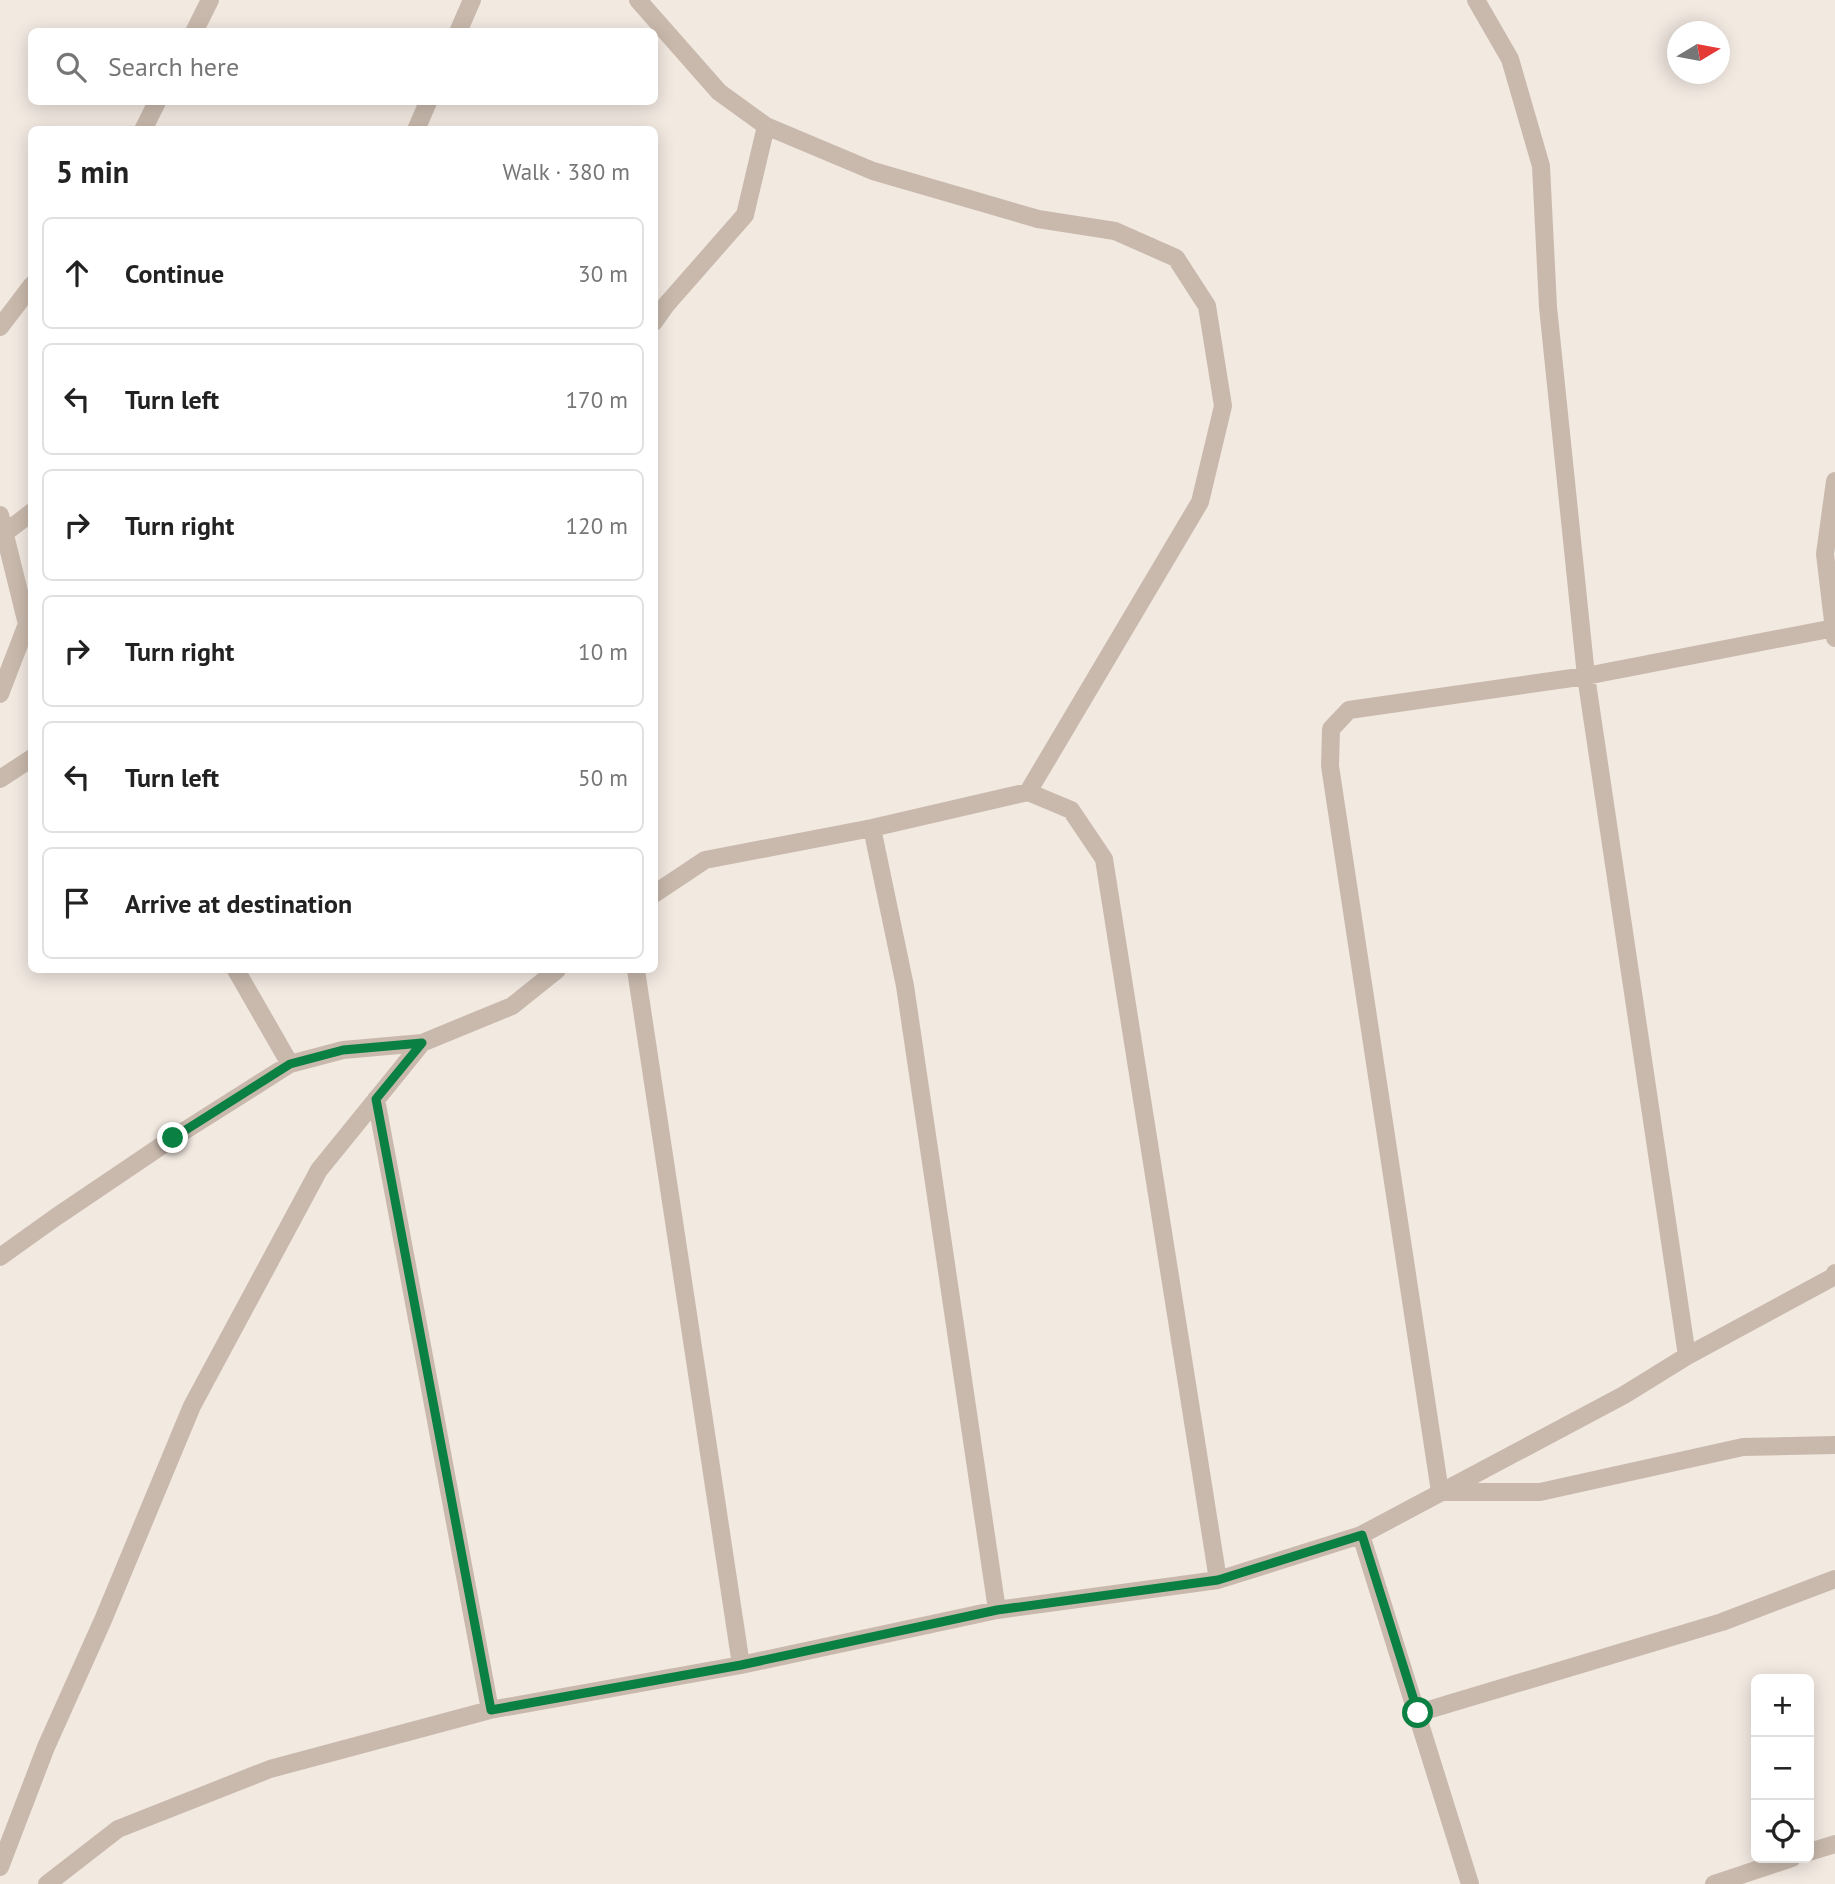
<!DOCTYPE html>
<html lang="en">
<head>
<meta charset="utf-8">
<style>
	:root { --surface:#fff; --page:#f2f2f2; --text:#222; --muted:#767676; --line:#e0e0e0 }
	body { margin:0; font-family:"PT Sans",sans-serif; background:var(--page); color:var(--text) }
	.controls { position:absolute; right:21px; bottom:21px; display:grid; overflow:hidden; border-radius:10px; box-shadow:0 4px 18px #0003 }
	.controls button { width:63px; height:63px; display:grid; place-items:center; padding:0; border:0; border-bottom:2px solid var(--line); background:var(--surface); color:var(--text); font:35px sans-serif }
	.compass { position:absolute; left:1667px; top:21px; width:63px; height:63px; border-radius:50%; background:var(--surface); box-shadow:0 4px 18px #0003; rotate:80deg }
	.stop { position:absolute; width:21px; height:21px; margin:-16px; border:5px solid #0b8043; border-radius:50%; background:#fff }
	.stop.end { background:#0b8043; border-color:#fff; box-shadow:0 2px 7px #0008 }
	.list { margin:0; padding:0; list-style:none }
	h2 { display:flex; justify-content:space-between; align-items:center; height:91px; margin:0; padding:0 28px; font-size:30px }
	h2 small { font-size:23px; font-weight:400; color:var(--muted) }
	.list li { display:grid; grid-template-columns:46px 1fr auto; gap:21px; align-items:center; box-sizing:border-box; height:112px; margin:0 14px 14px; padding:0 14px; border:2px solid var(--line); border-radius:10px }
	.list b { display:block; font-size:26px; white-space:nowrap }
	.list em { font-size:23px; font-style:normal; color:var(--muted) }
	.icon { flex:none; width:38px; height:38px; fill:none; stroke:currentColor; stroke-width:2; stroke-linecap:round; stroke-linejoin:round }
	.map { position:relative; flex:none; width:1835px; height:1884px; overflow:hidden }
	.search { position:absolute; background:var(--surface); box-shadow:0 4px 18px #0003; left:28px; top:28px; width:630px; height:77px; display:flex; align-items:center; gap:18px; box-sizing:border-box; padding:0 24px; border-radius:10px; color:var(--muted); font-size:26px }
	.panel { position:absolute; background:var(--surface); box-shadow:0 4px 18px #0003; left:28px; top:126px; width:630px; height:847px; border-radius:10px }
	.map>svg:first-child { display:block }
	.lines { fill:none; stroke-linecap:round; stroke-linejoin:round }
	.street { stroke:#c9b9ad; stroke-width:18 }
	.route { stroke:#0b8043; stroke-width:9 }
</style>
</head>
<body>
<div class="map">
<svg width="1835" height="1884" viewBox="0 0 1835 1884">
	<rect width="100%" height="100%" fill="#f2e9e1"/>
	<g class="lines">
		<path class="street" d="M638,0L719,92L766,126L873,171L1038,219L1115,231L1176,258L1207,306L1223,406L1200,502L1028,792
			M1476,0L1510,59L1541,166L1548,307L1586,676L1687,1356
			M194,32L210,0
			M458,32L472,0
			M143,130L157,102
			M416,130L428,102
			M654,322L666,305L745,215L766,126
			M0,327L32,285
			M1835,481L1825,554L1835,638
			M0,515L27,624L32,633
			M6,532L32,512
			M1834,628L1586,676L1349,710L1331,729L1330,766L1440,1492H1540L1743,1447L1835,1445
			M0,694L27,624
			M0,779L32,758
			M872,828L905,986L997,1610
			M654,894L705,860L872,828L1028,792L1071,810L1104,859L1218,1580
			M236,970L290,1064
			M636,970L741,1665
			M376,1099L490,1710
			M0,1257L56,1217L173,1138L290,1064L343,1050L422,1043
			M1361,1535L1470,1884
			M1418,1713L1722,1622L1835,1579
			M1809,1852L1835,1844
			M0,1867L46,1747L103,1620L192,1406L319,1170L422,1043L512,1006L557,970
			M47,1884L118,1829L270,1769L490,1710L741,1665L997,1610L1218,1580L1361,1535L1624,1395L1687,1356L1833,1277L1835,1273
			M1714,1884L1792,1858"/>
	</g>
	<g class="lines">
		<path class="route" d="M173,1138L290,1064L343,1050L422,1043L376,1099L491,1710L741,1665L997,1610L1218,1580L1362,1535L1418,1713"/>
	</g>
</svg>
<div class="controls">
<button>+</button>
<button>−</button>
<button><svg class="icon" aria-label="locate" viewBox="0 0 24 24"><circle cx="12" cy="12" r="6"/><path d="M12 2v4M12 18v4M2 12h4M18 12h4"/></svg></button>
</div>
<svg class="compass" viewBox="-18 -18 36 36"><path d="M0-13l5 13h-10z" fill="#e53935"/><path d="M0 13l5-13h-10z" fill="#767676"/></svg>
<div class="stop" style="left:1418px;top:1713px"></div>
<div class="stop end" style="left:173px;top:1138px"></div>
<div class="search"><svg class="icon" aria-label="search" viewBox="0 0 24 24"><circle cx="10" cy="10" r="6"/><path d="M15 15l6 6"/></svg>Search here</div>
<section class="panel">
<h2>5 min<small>Walk · 380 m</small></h2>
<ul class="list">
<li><svg class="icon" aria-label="ahead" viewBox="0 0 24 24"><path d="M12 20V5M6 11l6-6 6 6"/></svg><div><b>Continue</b></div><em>30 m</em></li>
<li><svg class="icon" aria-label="left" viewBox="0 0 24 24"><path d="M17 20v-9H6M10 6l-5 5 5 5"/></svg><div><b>Turn left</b></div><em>170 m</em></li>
<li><svg class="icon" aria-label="right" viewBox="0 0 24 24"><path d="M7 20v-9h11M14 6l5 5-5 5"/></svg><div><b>Turn right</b></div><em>120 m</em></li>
<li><svg class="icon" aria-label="right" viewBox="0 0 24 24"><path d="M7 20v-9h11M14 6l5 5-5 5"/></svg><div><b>Turn right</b></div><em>10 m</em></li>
<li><svg class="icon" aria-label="left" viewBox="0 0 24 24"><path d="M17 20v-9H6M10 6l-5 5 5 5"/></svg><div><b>Turn left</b></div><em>50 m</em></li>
<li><svg class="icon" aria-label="arrive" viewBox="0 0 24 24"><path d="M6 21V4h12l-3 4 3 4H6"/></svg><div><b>Arrive at destination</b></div></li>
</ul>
</section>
</div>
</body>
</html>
